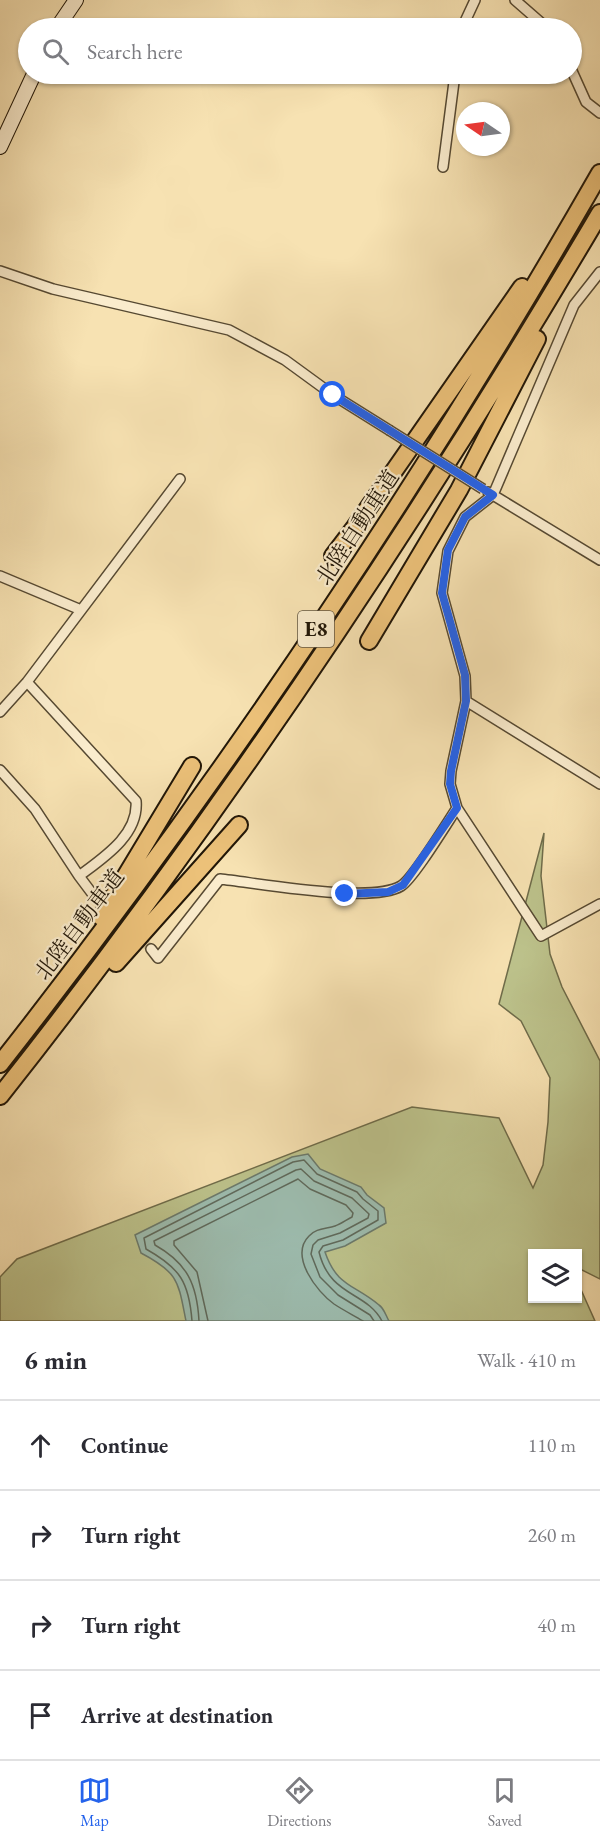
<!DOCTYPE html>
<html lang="en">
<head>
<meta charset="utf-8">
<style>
	:root { --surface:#fff; --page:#f7f7f7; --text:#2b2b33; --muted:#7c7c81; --line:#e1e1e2; --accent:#2563eb }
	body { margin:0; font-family:"EB Garamond","Noto Serif JP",serif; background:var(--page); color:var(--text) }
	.controls { position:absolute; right:18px; bottom:18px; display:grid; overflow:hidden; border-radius:0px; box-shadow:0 2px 4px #0004 }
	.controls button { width:54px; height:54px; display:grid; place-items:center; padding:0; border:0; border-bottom:2px solid var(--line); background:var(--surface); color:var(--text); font:30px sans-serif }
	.compass { position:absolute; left:456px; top:102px; width:54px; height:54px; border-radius:50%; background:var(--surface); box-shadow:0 2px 4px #0004; rotate:283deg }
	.stop { position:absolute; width:18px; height:18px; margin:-14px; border:4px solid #2563eb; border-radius:50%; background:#fff }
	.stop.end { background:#2563eb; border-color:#fff; box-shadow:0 2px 6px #0008 }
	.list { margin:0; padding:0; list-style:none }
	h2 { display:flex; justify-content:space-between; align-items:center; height:78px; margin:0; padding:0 24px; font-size:26px }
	h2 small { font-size:20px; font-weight:400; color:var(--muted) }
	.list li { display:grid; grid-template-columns:39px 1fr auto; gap:18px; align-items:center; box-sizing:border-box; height:90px; padding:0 24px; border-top:2px solid var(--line) }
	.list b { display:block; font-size:22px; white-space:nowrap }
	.list em { font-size:20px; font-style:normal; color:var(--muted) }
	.icon { flex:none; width:33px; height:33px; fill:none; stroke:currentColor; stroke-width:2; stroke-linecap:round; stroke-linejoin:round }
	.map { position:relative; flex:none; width:600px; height:1321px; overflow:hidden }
	.search { position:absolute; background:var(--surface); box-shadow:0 2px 4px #0004; left:18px; right:18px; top:18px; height:66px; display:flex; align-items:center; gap:15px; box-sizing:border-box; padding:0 21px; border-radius:33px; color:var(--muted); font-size:22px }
	.sheet { height:438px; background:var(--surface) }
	nav { display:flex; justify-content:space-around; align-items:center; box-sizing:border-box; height:84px; border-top:2px solid var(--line); background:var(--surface); font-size:16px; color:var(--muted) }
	nav a { display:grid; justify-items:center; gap:3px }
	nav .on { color:var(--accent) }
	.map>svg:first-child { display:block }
	.green { fill:#bdc38c; stroke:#6f6c4a; stroke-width:1.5 }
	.water { fill:#9dbdb0; stroke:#6b7a6c; stroke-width:1.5 }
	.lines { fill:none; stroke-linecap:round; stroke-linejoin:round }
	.shore { stroke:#5f6a5c; stroke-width:1.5 }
	.street-tunnel { stroke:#d7c398; stroke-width:9; stroke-dasharray:9 4.5; stroke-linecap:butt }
	.street-casing { stroke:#564932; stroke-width:12 }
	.secondary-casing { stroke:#211607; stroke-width:16 }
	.highway-casing { stroke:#211607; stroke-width:20 }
	.street { stroke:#faeccd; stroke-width:9 }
	.secondary { stroke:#faeccd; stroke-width:14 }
	.highway { stroke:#ecc179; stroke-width:16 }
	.street-bridge-casing { stroke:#564932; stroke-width:12; stroke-linecap:butt }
	.street-bridge { stroke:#faeccd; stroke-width:9 }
	.route { stroke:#2563eb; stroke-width:8 }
	.labels { text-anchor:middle; stroke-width:4.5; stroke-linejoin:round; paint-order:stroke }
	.shield { fill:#faeccd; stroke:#625642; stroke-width:1.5 }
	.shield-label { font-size:21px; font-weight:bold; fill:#211607 }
	.street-label { font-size:22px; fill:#211607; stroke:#faeccd }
</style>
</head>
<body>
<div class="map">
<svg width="600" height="1321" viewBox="0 0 600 1321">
	<rect width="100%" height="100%" fill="#f7e2b2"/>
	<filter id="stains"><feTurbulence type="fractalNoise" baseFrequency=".00333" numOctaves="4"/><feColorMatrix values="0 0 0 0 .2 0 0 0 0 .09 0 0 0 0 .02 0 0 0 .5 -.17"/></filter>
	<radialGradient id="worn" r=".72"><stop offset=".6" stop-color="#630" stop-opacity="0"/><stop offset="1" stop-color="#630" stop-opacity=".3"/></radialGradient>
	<path class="green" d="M544,833L541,876L550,954L562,987L600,1061V1279L578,1268V1254H532V1298H578V1283L595,1321H0V1277L17,1259L412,1107L499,1118L533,1188L543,1165L548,1122L550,1078L521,1021L499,1004Z"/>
	<path class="water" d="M308,1154L320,1169L361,1187L367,1195L384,1208L386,1223L345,1246L325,1252C337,1287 354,1284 379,1305C384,1308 386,1316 389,1321H186C178,1281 179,1273 141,1253L135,1235L292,1157Z"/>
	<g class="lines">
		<path class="shore" d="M192,1321C189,1282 180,1268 146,1249L144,1238L293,1162L304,1160L317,1174L357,1192L363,1199L378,1211V1220L343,1240L323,1246L319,1252C330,1297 366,1291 382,1321
			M199,1321C197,1284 187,1263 155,1245L154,1241L296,1170L301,1169L314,1181L352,1198L369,1214L368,1218L340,1233L318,1240L313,1245L311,1254L320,1277L338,1295L370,1315L374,1321
			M208,1321L197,1272L174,1245V1241L298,1179L310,1189L346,1205L353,1213L352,1217C346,1220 341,1224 335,1226C326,1229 316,1228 309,1236C289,1256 317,1292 334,1304C343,1310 353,1315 363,1321"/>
		<path class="street-tunnel" d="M94,896L151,949"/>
		<defs>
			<path id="street" d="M515,0L547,28
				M462,28L475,0
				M572,71L586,102L600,113
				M443,167L455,74
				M0,271L53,289L229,330L285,360L333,395L389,430
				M600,272L574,305L493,495L465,517L448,551L442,593L465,676L466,701L451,771L450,784L457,808L541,936L600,904
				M488,492L600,560
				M0,576L81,610
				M27,682L136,801C139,835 103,858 79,876
				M466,701L600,784
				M0,712L27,682L180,479
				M0,770L35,809L79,876L94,896
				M151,949L158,958L220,879C258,883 371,904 401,886C413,879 447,823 457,808"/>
			<path id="secondary" d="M57,28L76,0
				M0,147L34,74"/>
			<path id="highway" d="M333,556L355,527L522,287
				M369,641L459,490L537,339
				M101,917L192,766
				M116,963L239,825
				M0,1064C221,783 422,484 600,173
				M0,1096C221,817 419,520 600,213"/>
		</defs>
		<use href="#street" class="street-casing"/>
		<use href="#secondary" class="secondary-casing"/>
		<use href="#highway" class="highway-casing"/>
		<use href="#street" class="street"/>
		<use href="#secondary" class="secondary"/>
		<use href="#highway" class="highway"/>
		<defs>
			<path id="street-bridge" d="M389,430L483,489"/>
		</defs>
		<use href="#street-bridge" class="street-bridge-casing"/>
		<use href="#street-bridge" class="street-bridge"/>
	</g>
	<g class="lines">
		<path class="route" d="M333,395L493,495L465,517L448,550L442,593L465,675L466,701L451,771L450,784L457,808L403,885L388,892L345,894"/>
	</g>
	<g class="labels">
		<rect class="shield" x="298" y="611" width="36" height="36" rx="4.5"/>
		<g class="shield-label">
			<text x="316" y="636">E8</text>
		</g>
		<g class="street-label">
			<text transform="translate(357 527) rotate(-57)" y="8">北陸自動車道</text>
			<text transform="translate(79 924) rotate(-53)" y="8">北陸自動車道</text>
		</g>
	</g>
	<rect width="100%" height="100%" filter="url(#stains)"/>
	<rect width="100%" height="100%" fill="url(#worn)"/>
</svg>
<div class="controls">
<button><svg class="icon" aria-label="layers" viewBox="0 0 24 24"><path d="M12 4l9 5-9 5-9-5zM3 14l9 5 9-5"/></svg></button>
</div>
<svg class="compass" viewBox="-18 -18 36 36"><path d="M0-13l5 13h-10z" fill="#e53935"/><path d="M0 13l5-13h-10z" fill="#7c7c81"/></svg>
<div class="stop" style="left:333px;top:395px"></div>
<div class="stop end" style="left:345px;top:894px"></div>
<div class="search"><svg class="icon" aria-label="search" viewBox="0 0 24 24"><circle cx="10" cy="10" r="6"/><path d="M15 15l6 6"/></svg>Search here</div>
</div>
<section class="sheet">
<h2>6 min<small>Walk · 410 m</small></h2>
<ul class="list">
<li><svg class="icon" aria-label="ahead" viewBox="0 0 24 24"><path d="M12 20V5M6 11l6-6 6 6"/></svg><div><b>Continue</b></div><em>110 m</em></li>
<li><svg class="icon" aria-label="right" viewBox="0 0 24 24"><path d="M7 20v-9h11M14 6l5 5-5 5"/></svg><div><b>Turn right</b></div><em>260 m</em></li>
<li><svg class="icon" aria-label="right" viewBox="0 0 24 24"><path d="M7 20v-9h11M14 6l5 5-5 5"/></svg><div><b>Turn right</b></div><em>40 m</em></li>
<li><svg class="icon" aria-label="arrive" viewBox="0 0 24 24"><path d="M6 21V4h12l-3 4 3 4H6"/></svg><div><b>Arrive at destination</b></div></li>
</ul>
</section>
<nav>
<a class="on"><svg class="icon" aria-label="map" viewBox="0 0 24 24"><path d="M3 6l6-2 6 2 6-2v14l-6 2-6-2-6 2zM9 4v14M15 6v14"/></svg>Map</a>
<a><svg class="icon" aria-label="directions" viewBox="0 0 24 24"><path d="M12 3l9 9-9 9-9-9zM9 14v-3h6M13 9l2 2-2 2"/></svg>Directions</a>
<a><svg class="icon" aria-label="saved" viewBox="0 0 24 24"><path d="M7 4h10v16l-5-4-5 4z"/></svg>Saved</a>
</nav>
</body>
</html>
